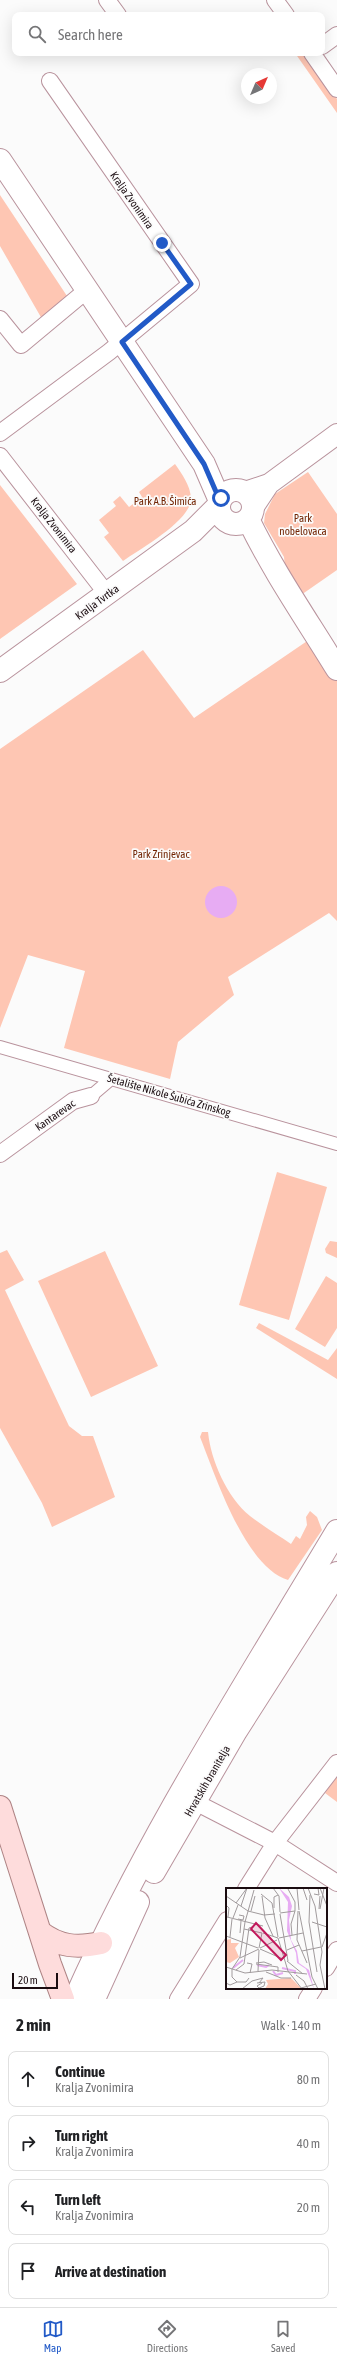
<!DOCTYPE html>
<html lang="en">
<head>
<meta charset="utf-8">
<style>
	:root { --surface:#fff; --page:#f2f2f2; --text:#202124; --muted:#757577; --line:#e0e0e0; --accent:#225ac7 }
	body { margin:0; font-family:"Asap Condensed",sans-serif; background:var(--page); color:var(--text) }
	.compass { position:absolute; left:241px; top:68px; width:36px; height:36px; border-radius:50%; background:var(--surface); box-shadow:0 4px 16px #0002; rotate:44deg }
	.scale { position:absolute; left:12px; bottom:10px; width:46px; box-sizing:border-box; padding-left:4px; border:2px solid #1a0c10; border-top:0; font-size:11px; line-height:14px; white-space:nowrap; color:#1a0c10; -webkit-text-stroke:3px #fbfbfb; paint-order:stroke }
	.stop { position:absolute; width:12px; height:12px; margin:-9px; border:3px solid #225ac7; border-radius:50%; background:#fff }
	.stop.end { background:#225ac7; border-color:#fff; box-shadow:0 1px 4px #0008 }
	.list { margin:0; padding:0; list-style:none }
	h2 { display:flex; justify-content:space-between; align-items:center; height:52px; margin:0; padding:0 16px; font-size:17px }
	h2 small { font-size:13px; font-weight:400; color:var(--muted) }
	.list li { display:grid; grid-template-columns:26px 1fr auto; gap:12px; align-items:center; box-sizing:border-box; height:56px; margin:0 8px 8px; padding:0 8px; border:1px solid var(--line); border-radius:8px }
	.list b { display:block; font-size:15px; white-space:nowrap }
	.list p { margin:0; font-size:13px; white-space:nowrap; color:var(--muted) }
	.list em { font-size:13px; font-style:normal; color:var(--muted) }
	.icon { flex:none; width:22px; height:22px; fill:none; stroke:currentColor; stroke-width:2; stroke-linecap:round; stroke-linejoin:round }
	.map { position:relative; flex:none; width:337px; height:1999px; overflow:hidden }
	.search { position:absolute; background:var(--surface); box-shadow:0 4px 16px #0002; left:12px; right:12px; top:12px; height:44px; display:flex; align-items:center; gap:10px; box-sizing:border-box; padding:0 14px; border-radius:8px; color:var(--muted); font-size:15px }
	.sheet { height:308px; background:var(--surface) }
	nav { display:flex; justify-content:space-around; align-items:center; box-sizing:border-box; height:56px; border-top:1px solid var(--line); background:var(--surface); font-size:11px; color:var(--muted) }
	nav a { display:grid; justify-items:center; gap:2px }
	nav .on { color:var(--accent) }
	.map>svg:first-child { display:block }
	.green { fill:#fec6b3 }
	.water { fill:#e7acf3 }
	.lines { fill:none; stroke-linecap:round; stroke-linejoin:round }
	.pedestrian-casing { stroke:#b9939d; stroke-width:14 }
	.minor-casing { stroke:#b9939d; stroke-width:18 }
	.tertiary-casing { stroke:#b9939d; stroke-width:22 }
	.secondary-casing { stroke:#b9939d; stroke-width:24 }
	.primary-casing { stroke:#ae8485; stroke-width:24 }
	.pedestrian { stroke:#fff; stroke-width:12 }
	.minor { stroke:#fff; stroke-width:16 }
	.tertiary { stroke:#fff; stroke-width:20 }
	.secondary { stroke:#fff; stroke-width:22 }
	.primary { stroke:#fedcdc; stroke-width:22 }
	.route { stroke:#225ac7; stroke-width:5 }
	.labels { text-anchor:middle; stroke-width:3.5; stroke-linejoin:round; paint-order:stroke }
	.street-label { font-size:11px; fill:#1a0c10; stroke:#fbfbfb }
	.park-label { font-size:11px; fill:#722403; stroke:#fbfbfb }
	.inset-river { fill:none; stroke:#e7acf3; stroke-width:2 }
	.inset-road { fill:none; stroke:#a19b9d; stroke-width:1 }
	.view { fill:#c2185b; fill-opacity:0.15; stroke:#c2185b; stroke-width:2 }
	.inset-edge { fill:none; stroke:#1a0c10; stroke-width:2 }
</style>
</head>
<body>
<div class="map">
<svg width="337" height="1999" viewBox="0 0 337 1999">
	<rect width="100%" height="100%" fill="#fbfbfb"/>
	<path class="green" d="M295,53H305L337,99V113Z
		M0,195L67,296L42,319L0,246Z
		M175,464C182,474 190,485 191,498C192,520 140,549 123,561L104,537L109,533L99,520L116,506L113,502L120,496L129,507L142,497L139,492Z
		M308,472L337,514V570L301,595L285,567L284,557L264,523L265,514L275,494Z
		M0,485L77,584L0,639Z
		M316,635L337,676V921L329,913L228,977L234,995L178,1042L170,1079L64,1048L85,971L28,955L0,1028V749L143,650L194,718Z
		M277,1172L327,1187L289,1320L239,1305Z
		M330,1241L337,1242V1258L326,1253L325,1249Z
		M7,1250L24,1280L5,1290L69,1426L82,1436H93L115,1497L52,1527L42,1503L0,1428V1253Z
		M105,1251L158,1366L91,1397L38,1281Z
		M326,1276L337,1283V1328L325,1347L295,1329Z
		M259,1323L328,1360L337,1348V1379L256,1328Z
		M202,1432H208C211,1461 227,1497 250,1516C263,1526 278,1535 291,1544L296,1536L300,1539L307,1525L306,1517L310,1511L317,1517L322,1530L288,1580C245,1567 216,1477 200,1437Z
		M337,1776V1802L325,1793Z"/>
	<path class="water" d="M205 902a16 16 0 1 1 32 0a16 16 0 1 1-32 0Z"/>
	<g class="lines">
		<defs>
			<path id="pedestrian" d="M0,1047L337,1144
				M91,1096L111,1079"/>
			<path id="minor" d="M107,0L118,15
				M275,0L286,15
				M322,46L337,35
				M312,53L337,89
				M0,319L21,345L87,290
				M0,433L109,352L191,284L50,81
				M0,456L107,594
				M0,1154L73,1101L91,1096
				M195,1802L275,1843L337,1883
				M246,1889L275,1843L337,1763
				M326,1968L337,1950
				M178,1999L227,1920
				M307,1999L314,1988"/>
			<path id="tertiary" d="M245,492L269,484L337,434
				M253,508L269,484"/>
			<path id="secondary" d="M0,160L204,464L220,501
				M219 507a17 17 0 1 1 34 0a17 17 0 1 1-34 0Z
				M248,519C273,571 307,620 337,669
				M0,671L193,531L218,506
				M154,1872L236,1731L337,1573
				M75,1999C148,1835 245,1685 337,1531
				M94,1999L138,1902"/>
			<path id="primary" d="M0,1807L50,1964L63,1999
				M40,1932C59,1947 77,1948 101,1943"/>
		</defs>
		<use href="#pedestrian" class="pedestrian-casing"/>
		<use href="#minor" class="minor-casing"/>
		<use href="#tertiary" class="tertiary-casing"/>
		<use href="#secondary" class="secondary-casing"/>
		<use href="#primary" class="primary-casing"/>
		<use href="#pedestrian" class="pedestrian"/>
		<use href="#minor" class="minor"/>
		<use href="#tertiary" class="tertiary"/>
		<use href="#secondary" class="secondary"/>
		<use href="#primary" class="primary"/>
	</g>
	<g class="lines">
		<path class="route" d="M162,243L191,284L122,342L204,464L220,501L221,498"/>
	</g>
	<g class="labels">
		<g class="street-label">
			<text transform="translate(132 200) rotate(55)" y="4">Kralja Zvonimira</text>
			<text transform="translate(54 525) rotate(52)" y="4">Kralja Zvonimira</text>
			<text transform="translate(97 602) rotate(-36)" y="4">Kralja Tvrtka</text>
			<text transform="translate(169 1095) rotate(16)" y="4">Šetalište Nikole Šubića Zrinskog</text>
			<text transform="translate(55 1115) rotate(-35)" y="4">Kantarevac</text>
			<text transform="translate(207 1781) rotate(-60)" y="4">Hrvatskih branitelja</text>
		</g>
		<g class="park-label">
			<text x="165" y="505">Park A.B. Šimića</text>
			<text x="303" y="522">Park<tspan x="303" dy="13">nobelovaca</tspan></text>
			<text x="161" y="858">Park Zrinjevac</text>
		</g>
	</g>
	<g transform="translate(226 1888)">
		<rect width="101" height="101" fill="#fbfbfb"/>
		<path d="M5,51V55H13L9,60L13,69L4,75L0,74V52ZM65,90L76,101H39L42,96L40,92Z" fill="#fec6b3"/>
		<path d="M53,0L63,9L66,18L63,32L65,52L71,63L73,75L83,82L88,101L80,81L71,75L70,65L61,43L62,14Z" fill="#e7acf3"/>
		<path class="inset-river" d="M31,77L40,79L43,77M7,80L17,72M56,80L69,83V86M47,83L50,87L57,85"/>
		<path class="inset-road" d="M47,0L53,8L54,24M71,0L73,22M77,0L81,12M82,0L89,18L96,64L94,77L99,101M94,0L101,18M62,1L69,14V23M35,6L46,15L52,49M88,6L93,7L92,0M84,7L83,34L91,84M0,8L22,23M36,8L39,30L47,48M10,15L21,0M0,17L3,20L2,29M15,18L21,0M48,20V9L52,7M93,21L94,8M94,21L98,0M22,23L38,27L49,26M25,23L29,8M72,23L71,52L81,75M73,23L86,89L92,101M54,25L69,23M54,26L62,73M1,29L37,38M7,30L12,17M12,31L17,32L18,28L13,27M86,34L101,39M18,41L36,45M14,45L15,33M37,45L52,50L62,83L76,101M66,47L65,36L69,23M0,48L32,60M4,49L6,31M53,50L77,45M96,59L101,45M33,60L36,45M34,60L51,52M34,61L57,71M61,62L73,57M76,63L95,59M14,70L33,61M61,73L77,86M21,75L26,76L24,85M30,75L38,74L46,77M30,76L52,79V84M0,79L19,85L46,82L81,86M10,82L18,76L23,40L26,39M32,83L33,62M40,84L55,90H65M70,87L78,93L82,101M11,94H20L23,90M0,95L4,97L11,94L6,89V81L14,69L19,34L28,2M31,95L39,94L38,98L33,100L31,98L36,95M75,100L90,96M16,101L26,93L37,90L33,95"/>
		<path class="view" d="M30,35L60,67L55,72L25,41Z"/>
		<rect width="101" height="101" class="inset-edge"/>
	</g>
</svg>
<svg class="compass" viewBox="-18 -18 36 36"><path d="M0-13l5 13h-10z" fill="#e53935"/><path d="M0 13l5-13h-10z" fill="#757577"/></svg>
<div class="scale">20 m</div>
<div class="stop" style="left:221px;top:498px"></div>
<div class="stop end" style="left:162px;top:243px"></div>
<div class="search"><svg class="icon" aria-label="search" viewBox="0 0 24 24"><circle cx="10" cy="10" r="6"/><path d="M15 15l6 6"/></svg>Search here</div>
</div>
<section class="sheet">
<h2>2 min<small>Walk · 140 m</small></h2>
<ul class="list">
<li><svg class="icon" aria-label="ahead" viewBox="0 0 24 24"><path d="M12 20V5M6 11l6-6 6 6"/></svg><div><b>Continue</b><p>Kralja Zvonimira</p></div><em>80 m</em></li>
<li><svg class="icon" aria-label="right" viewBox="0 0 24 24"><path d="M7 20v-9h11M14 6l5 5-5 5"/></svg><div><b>Turn right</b><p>Kralja Zvonimira</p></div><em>40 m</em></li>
<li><svg class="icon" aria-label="left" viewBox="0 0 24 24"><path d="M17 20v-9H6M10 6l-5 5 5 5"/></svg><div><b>Turn left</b><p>Kralja Zvonimira</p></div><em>20 m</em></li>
<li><svg class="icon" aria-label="arrive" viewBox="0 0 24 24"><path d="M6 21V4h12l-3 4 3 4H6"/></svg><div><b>Arrive at destination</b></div></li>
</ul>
</section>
<nav>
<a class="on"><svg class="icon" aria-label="map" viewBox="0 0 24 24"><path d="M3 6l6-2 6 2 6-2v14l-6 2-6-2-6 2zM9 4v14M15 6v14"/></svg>Map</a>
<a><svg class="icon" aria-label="directions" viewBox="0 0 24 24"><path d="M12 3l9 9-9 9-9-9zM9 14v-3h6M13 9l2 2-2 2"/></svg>Directions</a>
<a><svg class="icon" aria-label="saved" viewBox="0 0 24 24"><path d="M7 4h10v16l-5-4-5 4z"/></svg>Saved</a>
</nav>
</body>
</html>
